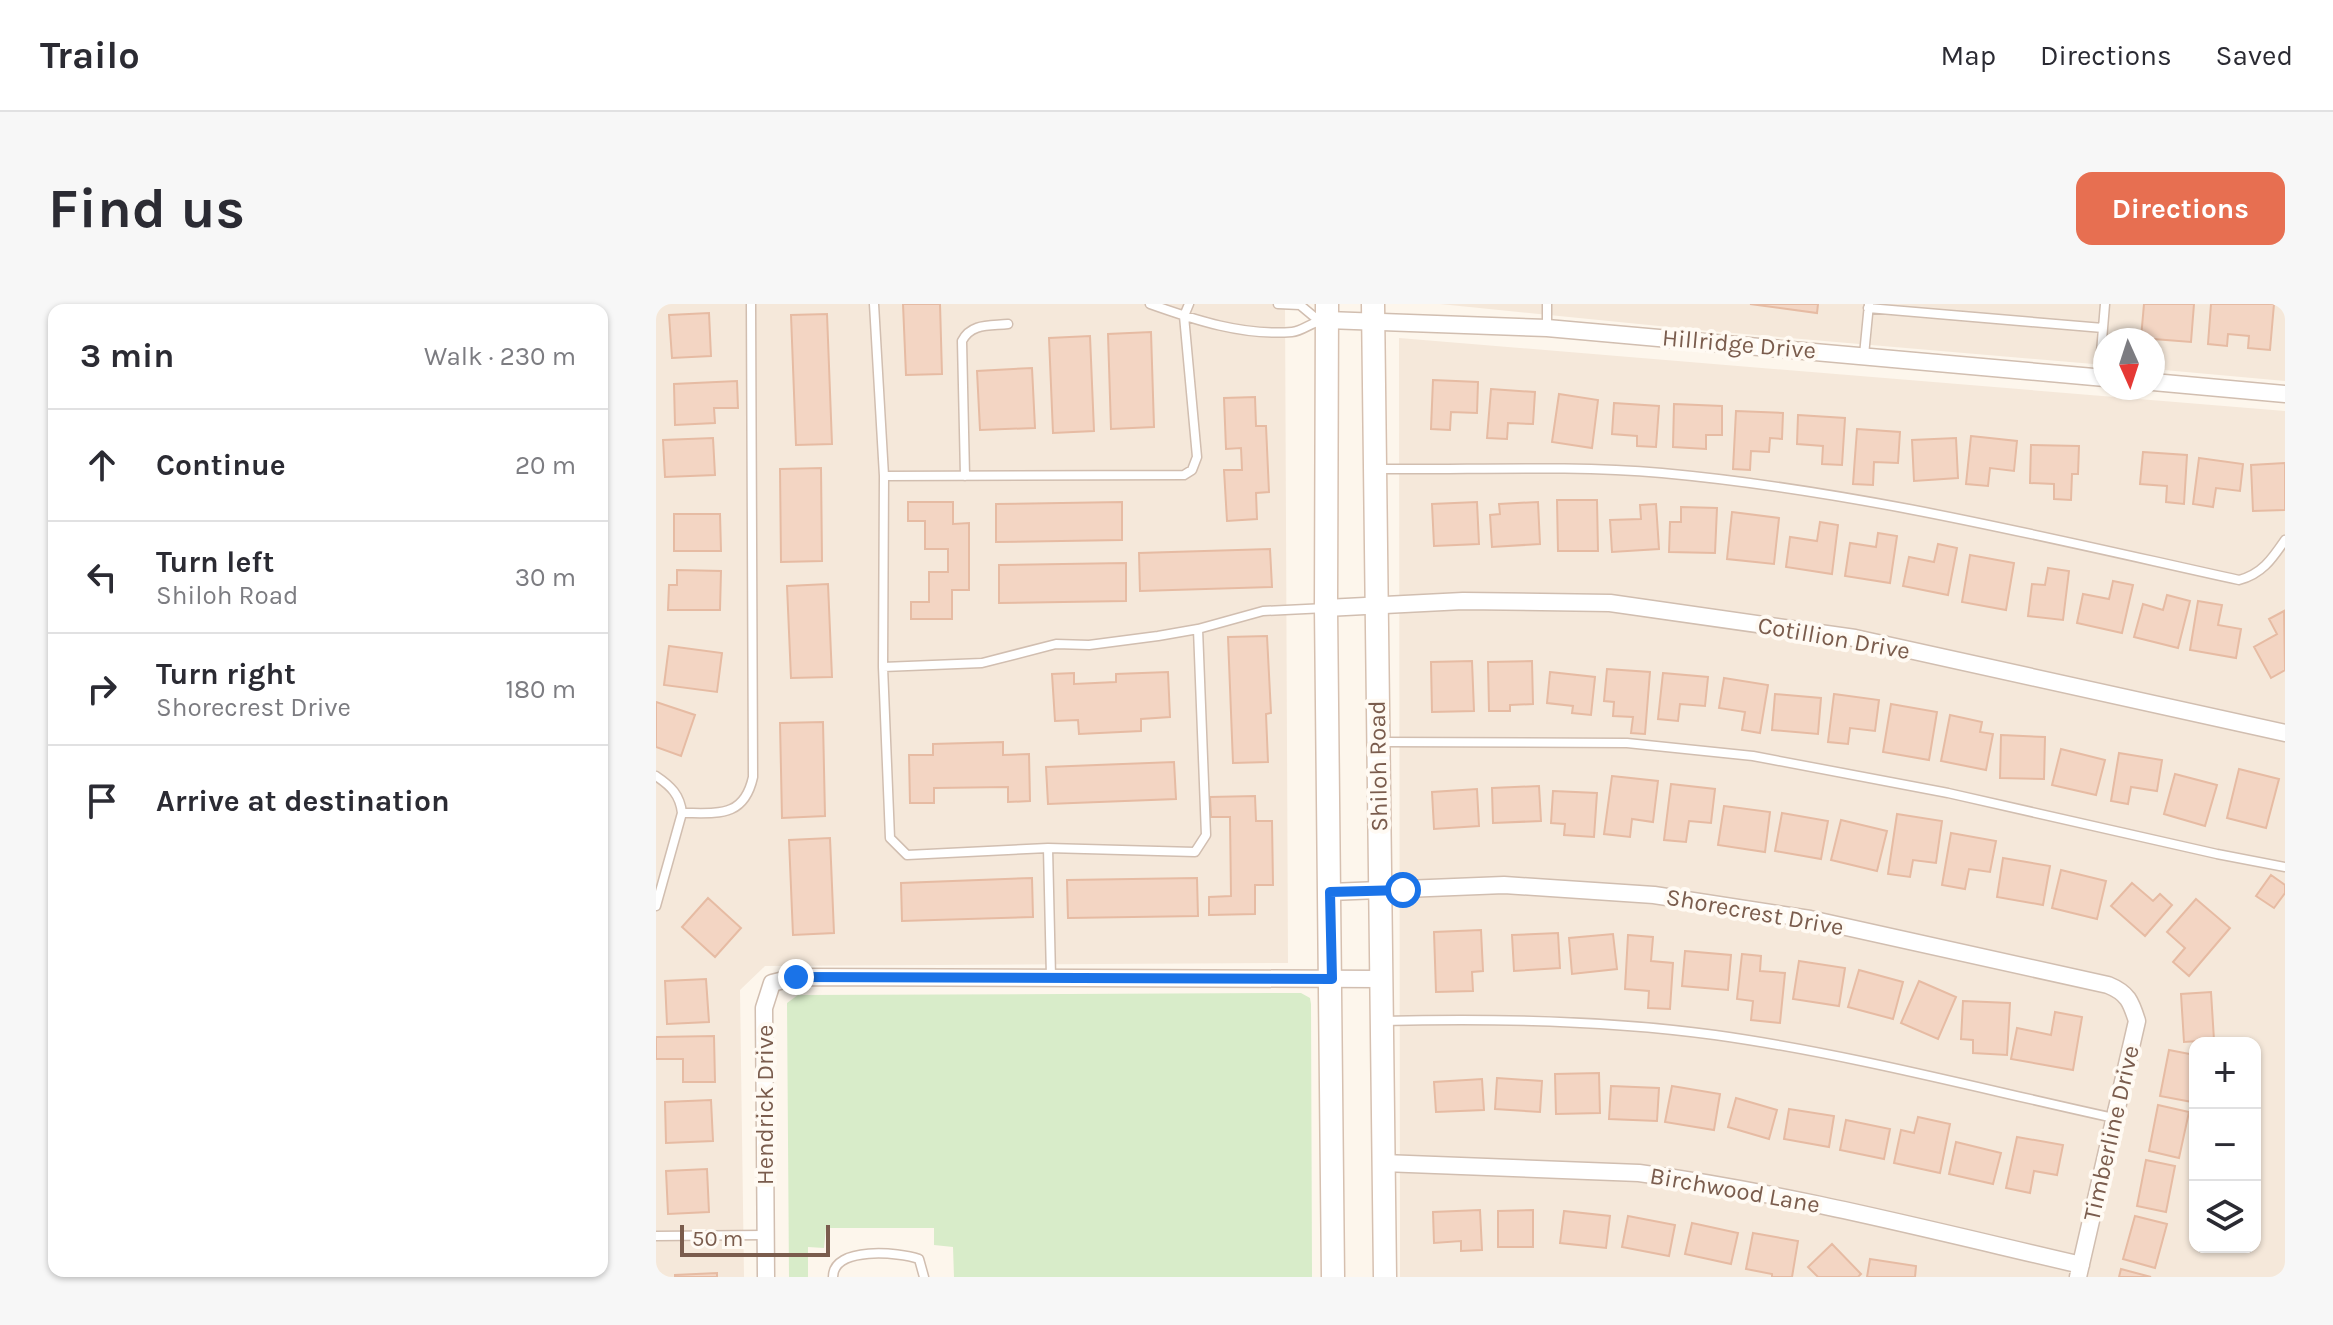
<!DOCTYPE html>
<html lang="en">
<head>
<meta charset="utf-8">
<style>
	:root { --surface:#fff; --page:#f7f7f7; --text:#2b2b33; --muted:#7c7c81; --line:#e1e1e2; --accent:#e76f51 }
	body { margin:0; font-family:Karla,sans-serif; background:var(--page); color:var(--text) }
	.controls { position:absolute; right:24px; bottom:24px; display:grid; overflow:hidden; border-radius:16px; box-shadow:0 2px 6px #0004 }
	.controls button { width:72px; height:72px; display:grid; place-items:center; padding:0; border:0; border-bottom:2px solid var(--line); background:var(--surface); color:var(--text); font:40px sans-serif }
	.compass { position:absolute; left:1437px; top:24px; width:72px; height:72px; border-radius:50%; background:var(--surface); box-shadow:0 2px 6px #0004; rotate:177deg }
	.scale { position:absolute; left:24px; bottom:20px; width:150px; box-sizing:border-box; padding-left:8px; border:4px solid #7a5c4d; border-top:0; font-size:22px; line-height:28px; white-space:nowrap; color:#7a5c4d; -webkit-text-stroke:6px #fffaf3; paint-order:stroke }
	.stop { position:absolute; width:24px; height:24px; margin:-18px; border:6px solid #1a73e8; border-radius:50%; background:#fff }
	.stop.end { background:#1a73e8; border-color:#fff; box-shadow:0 2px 8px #0008 }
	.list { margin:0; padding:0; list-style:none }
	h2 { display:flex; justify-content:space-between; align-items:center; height:104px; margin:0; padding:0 32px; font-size:34px }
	h2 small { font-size:26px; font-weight:400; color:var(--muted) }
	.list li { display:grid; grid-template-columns:52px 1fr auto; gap:24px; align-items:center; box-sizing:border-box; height:112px; padding:0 32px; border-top:2px solid var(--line) }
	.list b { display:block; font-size:30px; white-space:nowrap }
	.list p { margin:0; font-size:26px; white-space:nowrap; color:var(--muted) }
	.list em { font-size:26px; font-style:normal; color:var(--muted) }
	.icon { flex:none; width:44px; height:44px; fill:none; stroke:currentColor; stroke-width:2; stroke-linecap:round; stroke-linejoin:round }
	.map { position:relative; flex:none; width:1629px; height:973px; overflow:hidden; border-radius:16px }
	header { display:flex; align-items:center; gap:48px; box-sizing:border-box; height:112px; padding:0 40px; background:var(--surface); border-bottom:2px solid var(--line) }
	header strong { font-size:38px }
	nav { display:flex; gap:44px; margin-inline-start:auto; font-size:28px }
	.intro { display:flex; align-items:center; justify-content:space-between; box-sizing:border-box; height:192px; padding:0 48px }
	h1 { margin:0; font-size:56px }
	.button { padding:20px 36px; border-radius:16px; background:var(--accent); color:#fff; font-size:28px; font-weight:700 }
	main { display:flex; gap:48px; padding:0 48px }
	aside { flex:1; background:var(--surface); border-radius:16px; box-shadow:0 2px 6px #0004 }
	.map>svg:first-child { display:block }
	.residential { fill:#f5e8da; fill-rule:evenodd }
	.green { fill:#d8ecc9 }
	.building { fill:#f3d5c3; stroke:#e6bba3; stroke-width:2 }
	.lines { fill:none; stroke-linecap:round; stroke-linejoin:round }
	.lane-casing { stroke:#d1beb0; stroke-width:11 }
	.street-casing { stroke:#d1beb0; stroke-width:19 }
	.secondary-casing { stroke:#d6c0b0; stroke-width:25 }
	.lane { stroke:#fff; stroke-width:8 }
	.street { stroke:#fff; stroke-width:16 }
	.secondary { stroke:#fff; stroke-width:22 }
	.route { stroke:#1a73e8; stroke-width:10 }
	.labels { text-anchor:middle; stroke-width:8; stroke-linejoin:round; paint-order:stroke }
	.street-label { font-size:24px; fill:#7a5c4d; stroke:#fffaf3 }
</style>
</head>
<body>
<header>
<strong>Trailo</strong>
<nav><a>Map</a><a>Directions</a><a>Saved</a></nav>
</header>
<div class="intro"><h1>Find us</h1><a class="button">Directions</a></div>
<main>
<aside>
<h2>3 min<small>Walk · 230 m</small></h2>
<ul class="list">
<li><svg class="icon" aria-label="ahead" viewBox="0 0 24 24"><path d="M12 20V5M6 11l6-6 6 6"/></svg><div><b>Continue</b></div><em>20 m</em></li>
<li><svg class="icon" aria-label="left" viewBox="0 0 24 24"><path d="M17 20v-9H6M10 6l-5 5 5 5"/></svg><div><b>Turn left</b><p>Shiloh Road</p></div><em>30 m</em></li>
<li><svg class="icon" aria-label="right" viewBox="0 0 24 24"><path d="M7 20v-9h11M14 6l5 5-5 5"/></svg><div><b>Turn right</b><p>Shorecrest Drive</p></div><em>180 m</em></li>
<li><svg class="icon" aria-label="arrive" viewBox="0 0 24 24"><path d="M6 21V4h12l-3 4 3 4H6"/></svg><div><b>Arrive at destination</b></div></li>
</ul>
</aside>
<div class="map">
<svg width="1629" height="973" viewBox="0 0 1629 973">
	<rect width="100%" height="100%" fill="#fdf6ec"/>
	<path class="residential" d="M0,0H629L632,659L109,662L84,686L88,973H0Z
		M784,0H1629V77L1497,65V36H1449V61L1053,27Z
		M743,34L1629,107V973H744ZM1539,739H1599V943H1539Z"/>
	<path class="green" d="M645,689L654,694L655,700L656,973H298L297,943L278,941V924H170L168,944L152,943V973H133L131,699L142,691Z"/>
	<path class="building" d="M247,0H284L286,70L250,71Z
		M1094,0H1162L1161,9Z
		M1488,0H1538L1535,38L1485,34Z
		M1555,0H1618L1614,46L1592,44L1593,32L1572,30L1571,42L1552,40Z
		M53,9L55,52L16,54L13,11Z
		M171,10L176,140L140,141L135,11Z
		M495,28L498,123L455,125L452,30Z
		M434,32L438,127L397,129L393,34Z
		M376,64L379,124L324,126L321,67Z
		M777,76L822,78L821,109L795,108L794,126L775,125Z
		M81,77L82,104H58L59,119L19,121L18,80Z
		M835,85L879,88L877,120L852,119L851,135L831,134Z
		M903,90L942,96L936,144L896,138Z
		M599,93L600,122H610L613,188L600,189L601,215L571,217L568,166H586L585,144L570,145L568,94Z
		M958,99L1003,102L1000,143L981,142V132L956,130Z
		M1018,100L1066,102V131H1050V145L1017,143Z
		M1080,107L1127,109L1126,135L1114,134L1113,148L1095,147L1094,166L1077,165Z
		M1142,111L1189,114L1186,161L1166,160L1167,142L1141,140Z
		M1201,125L1244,128L1242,159L1218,158L1217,181L1197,180Z
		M1315,132L1361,137L1358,167L1334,164L1332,182L1310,180Z
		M57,134L59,171L9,173L7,136Z
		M1300,134L1302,174L1258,177L1256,136Z
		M1375,141L1423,142L1422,170H1416L1415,196L1398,195V180L1374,179Z
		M1487,148L1531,151L1528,200L1510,198L1511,182L1484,180Z
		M1543,154L1587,160L1584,187L1560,184L1557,203L1537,200Z
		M1629,159V206L1597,207L1595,161Z
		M165,164L166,257L125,258L124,165Z
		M901,196H941L942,247H902Z
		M252,198H297V220L313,219V286H296V315H255V298H273V268H292V245H269V217H252Z
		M466,198V236L340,238V200Z
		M821,198L823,240L778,242L776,200Z
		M882,198L884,240L836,243L834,211L844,210L843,200Z
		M1000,200L1003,245L956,248L954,216L985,215L984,201Z
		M1025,203L1061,204L1059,249L1013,248L1014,218H1025Z
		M1076,208L1123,214L1118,260L1071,255Z
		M18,210H64L65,247H18Z
		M1164,218L1182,221L1176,270L1130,263L1134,233L1161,237Z
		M1222,229L1241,232L1234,279L1189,272L1194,239L1220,243Z
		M1282,240L1301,244L1292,291L1247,282L1253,253L1278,258Z
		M614,245L616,283L484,287L483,249Z
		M1314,251L1358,259L1350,306L1306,298Z
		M470,259V297L343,299V261Z
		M1392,264L1413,267L1407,316L1372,312L1376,280L1389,281Z
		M21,266L65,267L64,306H12L13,281H21Z
		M1457,277L1477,281L1466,329L1421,319L1427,290L1453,295Z
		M172,280L176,373L135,374L131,282Z
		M1511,291L1534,297L1522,344L1478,333L1487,300L1507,306Z
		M1542,297L1566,301L1562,321L1585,325L1580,354L1534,346Z
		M1628,307L1629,366L1615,374L1598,343L1621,330L1613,315Z
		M611,332L615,409L610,410L612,458L577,459L572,333Z
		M13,342L66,349L61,388L8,381Z
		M816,357L818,407L776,408L775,358Z
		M876,357L877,400L854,401V407H833L832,358Z
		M951,365L994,368L989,430L975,429L977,413L957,412L958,398L948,397Z
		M512,368L514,413L485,415V427L423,430L422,416L399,417L396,370L418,369V380L460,378V370Z
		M894,368L939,373L935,411L916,409L917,402L891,399Z
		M1007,369L1052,373L1049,402L1024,400L1022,417L1002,415Z
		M1068,374L1112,381L1104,429L1086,426L1089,408L1063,404Z
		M1119,390L1165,394L1162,430L1116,426Z
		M1178,390L1223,396L1219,427L1194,424L1192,440L1172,438Z
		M0,398L39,411L25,452L0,443Z
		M1235,400L1281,408L1273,456L1227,448Z
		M1294,411L1326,418L1324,428L1337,430L1330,466L1285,457Z
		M167,418L169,512L126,514L124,419Z
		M1345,431L1389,433L1388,475L1344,474Z
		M347,438V451L373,450L374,497L352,498V483L278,484V499H254L253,451H277V440Z
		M1405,445L1449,456L1440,491L1396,481Z
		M1463,449L1506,456L1501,487L1475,483L1472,500L1455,497Z
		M518,458L520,495L392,500L390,463Z
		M1583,465L1623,475L1610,524L1571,514Z
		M1519,470L1561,481L1549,522L1508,510Z
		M956,472L1002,477L997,518L976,515L974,533L948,530Z
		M1015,480L1059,485L1055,519L1033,517L1030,538L1008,536Z
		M883,482L885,517L837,519L836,484Z
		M821,485L823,522L778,525L776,488Z
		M897,487L941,489L938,533L908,531L909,520L895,519Z
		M599,492L600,517H616L617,581H599V610L553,611V593L575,592L574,513H555L554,493Z
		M1068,502L1114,508L1109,548L1062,541Z
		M1126,509L1172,517L1165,555L1119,547Z
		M1241,510L1286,517L1280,559L1257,556L1254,573L1232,570Z
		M1185,516L1231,527L1221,567L1175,556Z
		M1295,529L1340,537L1334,568L1313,565L1309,585L1286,581Z
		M174,534L178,629L137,631L133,536Z
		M1347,554L1394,562L1387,601L1341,593Z
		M1405,566L1450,577L1441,615L1396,604Z
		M1615,571L1629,581V589L1618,604L1600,592Z
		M376,574L377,613L246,617L245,579Z
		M541,574L542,612L412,614L411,576Z
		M1476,579L1497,597L1504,590L1516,601L1489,632L1455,602Z
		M52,594L85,624L59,653L26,623Z
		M1540,595L1574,624L1533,672L1517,658L1529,644L1511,628Z
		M825,626L827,667L816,668L817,687L780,688L778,628Z
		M902,629L904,664L858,667L856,631Z
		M957,630L961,665L916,670L913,634Z
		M972,631L997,633L995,657L1017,659L1014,705L992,704L993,687L969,685Z
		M1029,647L1075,651L1072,686L1026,682Z
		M1086,650L1105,652L1104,667L1129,669L1124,719L1095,716L1097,697L1081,695Z
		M1143,657L1189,664L1183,702L1137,695Z
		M1203,666L1247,678L1237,715L1192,703Z
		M50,675L53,718L11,720L9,677Z
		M1263,677L1300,693L1282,735L1245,719Z
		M1555,688L1558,736L1528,738L1525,690Z
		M1307,697L1354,699L1351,751L1317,749V736L1305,735Z
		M1399,708L1426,713L1417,766L1355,755L1361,724L1395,731Z
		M58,732L59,778H27V755H0V733Z
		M1513,746L1539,751L1536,798L1504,792Z
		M943,769L944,809L900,810L899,770Z
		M841,774L886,777L884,808L839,805Z
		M826,775L828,806L780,808L778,778Z
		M955,782L1003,784L1001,817L953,815Z
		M1016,782L1064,790L1058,826L1009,818Z
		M1080,794L1121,806L1113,835L1072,823Z
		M55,796L57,837L10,839L9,798Z
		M1502,801L1533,808L1523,854L1493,847Z
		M1133,805L1178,812L1173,843L1128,835Z
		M1262,813L1294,820L1284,869L1238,859L1245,826L1258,829Z
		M1190,816L1234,825L1228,855L1184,846Z
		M1361,833L1407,841L1401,871L1378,867L1374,889L1350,884Z
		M1300,838L1345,849L1337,880L1293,870Z
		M1490,856L1519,862L1510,908L1481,902Z
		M51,865L53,908L12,910L10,867Z
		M824,906L826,946L805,947V937L778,939L777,908Z
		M877,906V943H842V907Z
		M908,907L954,912L950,944L904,939Z
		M972,912L1019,921L1013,952L966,943Z
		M1479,912L1511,920L1499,964L1467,955Z
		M1036,919L1082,929L1075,960L1029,950Z
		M1097,929L1142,937L1136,973H1116V970L1090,965Z
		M1176,940L1205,970L1202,973H1162L1152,963Z
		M1214,955L1260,962L1259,973H1211Z
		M1465,965L1495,973H1463Z
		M61,969V973H19V971Z"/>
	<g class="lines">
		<defs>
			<path id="lane" d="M218,0L228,172L227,363L234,534L251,551L392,544L539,548L550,531L542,325
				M494,0C539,16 587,32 636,28C648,27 657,16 671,16
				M622,0L644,1L662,16
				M891,0V24
				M1212,4L1447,24
				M1208,51L1213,0
				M1443,73L1449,0
				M721,165C816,166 911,161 1006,169C1202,187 1392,234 1583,276C1606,270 1616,255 1629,236
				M228,172L528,171L536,166L541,153L528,12L533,0
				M309,172L306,37C315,19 334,22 352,20
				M227,363L326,359L400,340L433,341L502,332L542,325L607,307L670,304
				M726,438L971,439L1097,452L1292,489L1561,550L1629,563
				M0,472C15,482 24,491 26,509L0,602
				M26,509C62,509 88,514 97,473L95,0
				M392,544L395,673
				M726,717C837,714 949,716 1059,731C1194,750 1325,785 1458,814
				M0,932L109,931
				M177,973C177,942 243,948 263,955L268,973"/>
			<path id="street" d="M671,16L891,24L1449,74
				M1497,78L1629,90
				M670,304L807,297L954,299L1199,334L1629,429
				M674,588L848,581L998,591L1154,615L1452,681C1472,689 1475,698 1481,717L1422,973
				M727,859L983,869C1132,889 1278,927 1425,961
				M110,973L108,704L116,679L140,673L725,675"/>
			<path id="secondary" d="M671,0L670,304L677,973
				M717,0L729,973"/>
		</defs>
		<use href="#lane" class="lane-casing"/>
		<use href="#street" class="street-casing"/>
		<use href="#secondary" class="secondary-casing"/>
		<use href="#lane" class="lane"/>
		<use href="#street" class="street"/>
		<use href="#secondary" class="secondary"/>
	</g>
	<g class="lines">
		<path class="route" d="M140,673L676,675L674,588L747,586"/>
	</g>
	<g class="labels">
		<g class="street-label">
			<text transform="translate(1083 40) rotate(5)" y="8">Hillridge Drive</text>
			<text transform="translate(1178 334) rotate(10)" y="8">Cotillion Drive</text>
			<text transform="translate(722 462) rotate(-91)" y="8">Shiloh Road</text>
			<text transform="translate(1099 608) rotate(10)" y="8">Shorecrest Drive</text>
			<text transform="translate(109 801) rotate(-90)" y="8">Hendrick Drive</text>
			<text transform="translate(1455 829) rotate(-77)" y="8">Timberline Drive</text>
			<text transform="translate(1079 886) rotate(10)" y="8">Birchwood Lane</text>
		</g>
	</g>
</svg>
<div class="controls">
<button>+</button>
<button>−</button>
<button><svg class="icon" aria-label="layers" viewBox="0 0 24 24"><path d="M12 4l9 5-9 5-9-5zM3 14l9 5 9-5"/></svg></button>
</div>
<svg class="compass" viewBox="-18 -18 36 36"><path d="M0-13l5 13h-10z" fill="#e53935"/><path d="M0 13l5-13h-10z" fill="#7c7c81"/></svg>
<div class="scale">50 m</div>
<div class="stop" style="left:747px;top:586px"></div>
<div class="stop end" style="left:140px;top:673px"></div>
</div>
</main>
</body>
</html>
